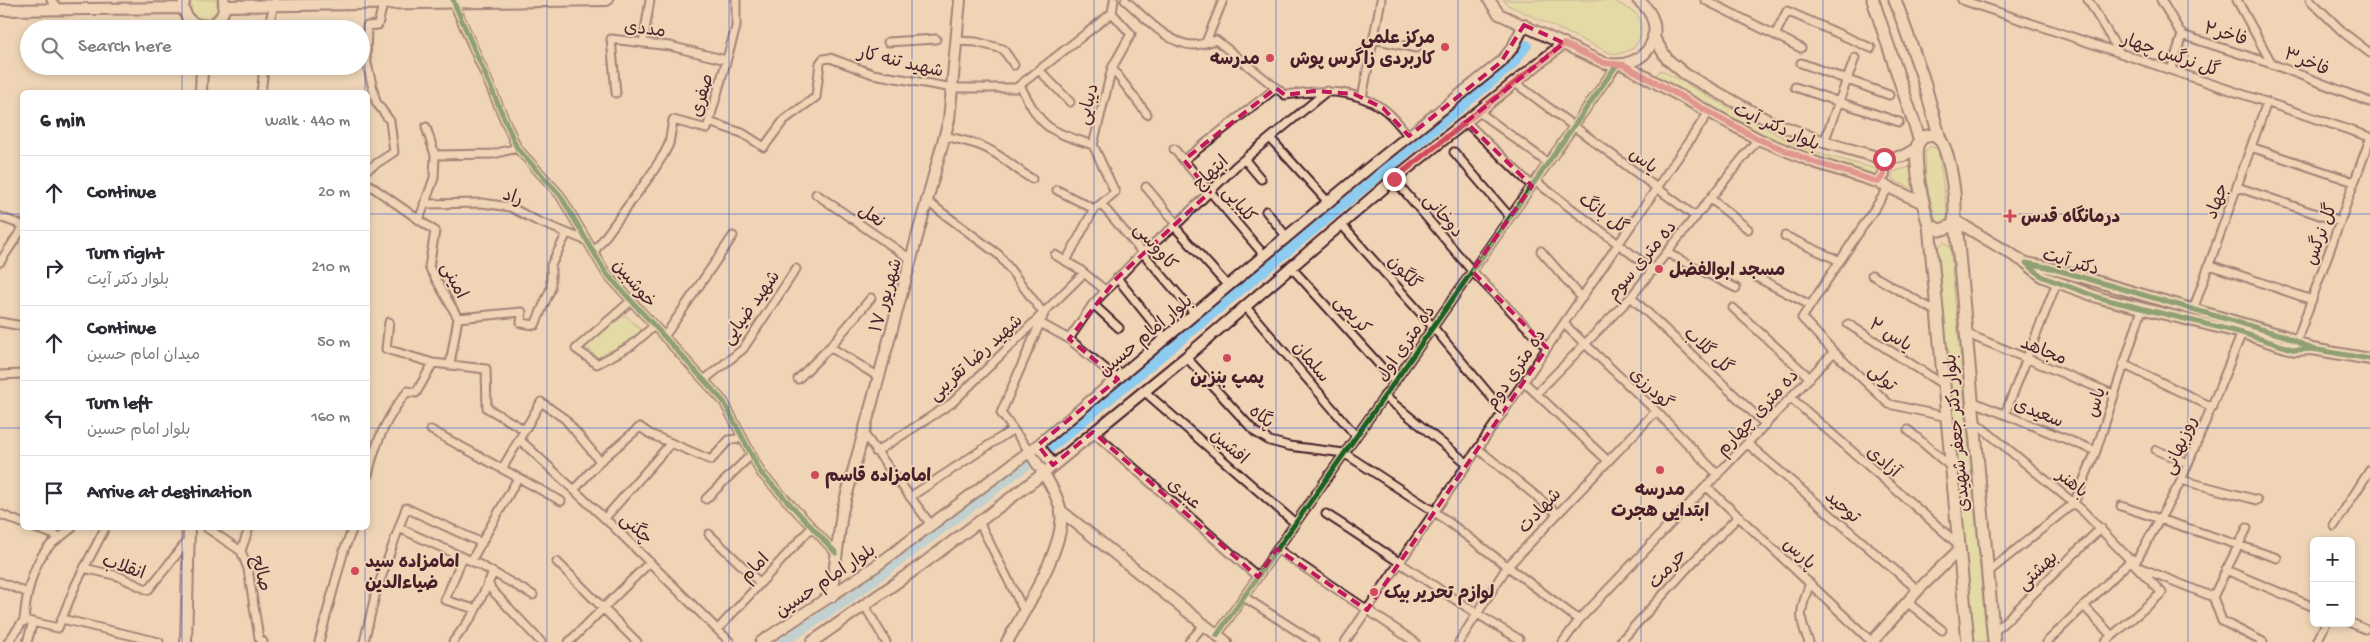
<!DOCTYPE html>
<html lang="en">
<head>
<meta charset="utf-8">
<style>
	:root { --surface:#fff; --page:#f7f7f7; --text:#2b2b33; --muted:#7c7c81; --line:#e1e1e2 }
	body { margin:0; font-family:"Gochi Hand","Playpen Sans Arabic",sans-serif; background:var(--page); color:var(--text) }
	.controls { position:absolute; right:15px; bottom:15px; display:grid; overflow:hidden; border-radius:8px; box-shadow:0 2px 8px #0003 }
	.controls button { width:45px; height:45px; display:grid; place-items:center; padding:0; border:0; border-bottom:1px solid var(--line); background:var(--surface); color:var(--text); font:25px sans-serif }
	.stop { position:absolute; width:15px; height:15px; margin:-11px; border:4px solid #d1495b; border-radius:50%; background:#fff }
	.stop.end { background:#d1495b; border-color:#fff; box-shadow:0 1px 5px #0008 }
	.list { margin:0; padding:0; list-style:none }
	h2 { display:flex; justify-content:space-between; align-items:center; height:65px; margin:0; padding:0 20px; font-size:21px }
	h2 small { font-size:16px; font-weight:400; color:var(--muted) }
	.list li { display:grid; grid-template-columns:32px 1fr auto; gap:15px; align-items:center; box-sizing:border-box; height:75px; padding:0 20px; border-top:1px solid var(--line) }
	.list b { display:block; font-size:19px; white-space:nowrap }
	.list p { margin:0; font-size:16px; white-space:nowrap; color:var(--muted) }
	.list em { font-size:16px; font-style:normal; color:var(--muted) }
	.icon { flex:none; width:28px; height:28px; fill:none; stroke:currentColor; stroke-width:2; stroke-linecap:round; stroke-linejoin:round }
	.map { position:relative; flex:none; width:2370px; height:642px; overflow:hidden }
	.search { position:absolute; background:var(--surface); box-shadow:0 2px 8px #0003; left:20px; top:20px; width:350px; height:55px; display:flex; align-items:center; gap:12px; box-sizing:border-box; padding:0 18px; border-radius:28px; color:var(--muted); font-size:19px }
	.panel { position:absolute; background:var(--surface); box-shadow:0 2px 8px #0003; left:20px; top:90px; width:350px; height:440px; border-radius:8px }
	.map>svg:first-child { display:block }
	.green { fill:#d4df92; stroke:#8f7f5e }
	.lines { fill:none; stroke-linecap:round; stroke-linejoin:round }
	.canal { stroke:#8dccee; stroke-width:10 }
	.street-casing { stroke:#4a1f2b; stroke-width:11 }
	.secondary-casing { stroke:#4a1f2b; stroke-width:14 }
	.primary-casing { stroke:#4a1f2b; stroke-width:15 }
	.street { stroke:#efd5b6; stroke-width:7 }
	.secondary { stroke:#efd5b6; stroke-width:10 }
	.primary { stroke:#efd5b6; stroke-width:11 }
	.cycleway-casing { stroke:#efd5b6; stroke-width:8 }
	.cycleway { stroke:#1b5e20; stroke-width:5 }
	.route { stroke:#d1495b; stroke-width:6 }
	.marked { fill:none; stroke:#c2185b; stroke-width:4; stroke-dasharray:10 6; stroke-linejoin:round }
	.grid { fill:none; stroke:#1d4ed8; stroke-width:1; stroke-opacity:0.55 }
	.poi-dot { fill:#d1495b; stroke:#efd5b6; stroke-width:2 }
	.labels { text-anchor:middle; stroke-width:4; stroke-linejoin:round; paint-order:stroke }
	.street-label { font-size:18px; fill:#4a1f2b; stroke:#efd5b6 }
	.poi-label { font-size:18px; font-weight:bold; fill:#4a1f2b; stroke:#efd5b6; text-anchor:start }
</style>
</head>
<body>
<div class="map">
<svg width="2370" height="642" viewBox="0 0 2370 642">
	<rect width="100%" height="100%" fill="#efd5b6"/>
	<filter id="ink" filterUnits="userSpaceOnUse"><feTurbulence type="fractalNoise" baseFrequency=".02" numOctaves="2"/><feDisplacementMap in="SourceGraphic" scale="10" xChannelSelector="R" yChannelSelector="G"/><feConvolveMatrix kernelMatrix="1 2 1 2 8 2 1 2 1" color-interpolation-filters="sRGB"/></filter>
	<g filter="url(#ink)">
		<path class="green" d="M191,0H217V12L207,20L197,18L191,11Z
			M1503,0H1613L1637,14L1641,22V36L1634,48L1619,54L1610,53L1508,5Z
			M1661,70L1793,143L1824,155L1877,169L1875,176L1790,148L1655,76Z
			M1930,146L1938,149L1948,217L1942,224L1936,221L1926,181L1925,152Z
			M1914,166L1916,190L1893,180L1892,172Z
			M1944,242L1950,246L1987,642H1974L1938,247Z
			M625,315L642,331L600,359L584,346Z"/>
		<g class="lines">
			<path class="canal" d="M1047,451L1512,65L1527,45
				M783,642L847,600L1031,462"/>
			<defs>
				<path id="street" d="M51,0L59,9
					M1125,0C1143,15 1167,44 1193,45C1200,45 1209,42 1216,40L1285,95C1318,90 1353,88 1382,108C1392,114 1400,126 1409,136
					M1705,0L1801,48
					M1962,0L2370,137
					M2088,0L2120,53
					M2161,0L2182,35L2272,64
					M2237,0L2272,64L2370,102
					M2310,0L2344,33L2370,53
					M453,1L517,148L560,195L606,273L724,402L761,473L836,553
					M1112,13L1114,0
					M268,29L275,0
					M1775,35L1787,11L1871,48
					M1373,39L1416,48
					M957,41L976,42L1003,49L1014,65
					M888,42L936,39
					M1206,42L1223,0
					M643,43L650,0
					M1801,63L1889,95
					M1112,68L1147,114
					M2171,70L2182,35
					M1040,71L1070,102
					M1514,82L1696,217
					M1020,85C1042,129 1047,130 1093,145
					M1795,87L1899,122
					M261,92L263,77L262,66
					M616,93L611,39L670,46L726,60
					M1362,98L1381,0
					M1479,112L1548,163
					M709,122L742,133L764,147L784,120L816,97L820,63L823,59L830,58L873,74L953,88H1016L1112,13
					M1466,122L1532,186
					M945,136C961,140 979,143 993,152C1007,160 1018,171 1032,179
					M1270,138L1328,202
					M1824,142L1855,58
					M2251,147L2354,182
					M1174,149L1264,255
					M1454,152L1510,217
					M435,155L493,154L517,148
					M1184,160L1276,88
					M1245,160L1261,179
					M368,169L394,152L390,121L376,102L366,59L367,26L378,25L383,4
					M1394,179L1472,271L1547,348
					M1535,181L1654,271
					M368,184L435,231L429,267L458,318L450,364
					M1146,187L1177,224
					M2237,187L2340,222
					M1057,190L1094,209
					M816,194L912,260
					M1711,199L1748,229
					M928,202L999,255L1044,314L1001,413L1029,451
					M424,204L482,203L510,207L537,221L587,241
					M1101,204L1115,192L1093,145L1112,68L1131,34L1112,13
					M1266,211L1286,236
					M0,217L22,225
					M419,220L434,178L435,155L426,127
					M1340,223L1433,327L1504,412
					M1174,226L1228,286
					M1785,236L1840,261
					M1541,251L1582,298
					M594,252L650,176L664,154L669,144L673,120L707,129L736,27V0
					M1667,253L1736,288
					M1055,255L1079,269L1105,290
					M1066,261L1094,209L1101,204L1195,314
					M0,262L22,229
					M2210,265L2312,300
					M1290,266L1395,382
					M1872,275L1937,312
					M1117,278L1166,339
					M1758,278L1810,305
					M1631,297L1766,425
					M631,301L576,349L597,364L631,346L654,326
					M1093,304L1119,328
					M1245,306L1356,436
					M1733,308L1810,378
					M2193,310L2267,102
					M458,318L522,312L521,323L535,325L551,288V265L567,233
					M0,322L22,326
					M389,322L386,349L433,363L486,369L487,408L525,430
					M1040,323L1069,339L1118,379
					M1564,324L1656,411L1718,475
					M1848,324L1944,385
					M1965,333L2113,394
					M664,337L733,236
					M1069,339L1093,304L1142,253L1177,224L1236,166L1327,91
					M2297,340L2370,139
					M830,347L879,377
					M1834,352L1889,404L1947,417
					M1186,357L1255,432L1270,441L1289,446L1344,453L1435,512L1579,620
					M2123,364L2212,407
					M0,375L22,374
					M798,379L830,347L871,298
					M704,380L743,349L796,269
					M1524,382L1607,460
					M1144,391L1295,523
					M1537,393L1631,297L1758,139
					M1384,396L1468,464
					M1791,398L1958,544
					M1971,401L2096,451
					M2005,414L2057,282
					M1975,422L2082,510L2162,593L2105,642
					M431,430L561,501
					M1908,430L1951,467
					M1093,432L1258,577
					M864,434L931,525
					M519,439L615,528L730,642
					M1748,444L1918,590
					M1478,449L1557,513
					M2156,450L2188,463
					M876,452L952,403L1084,273
					M502,469L541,402L565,419L600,461
					M368,475C375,444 387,415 408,391L416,393L433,363
					M2181,480L2257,500
					M1707,487L1872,642
					M574,490L600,461L640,427L650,434L711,460L729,440L743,438
					M910,497L1012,430
					M706,499L751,455
					M2121,506L2277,558
					M0,514L22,523
					M1326,514C1391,555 1452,601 1519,639
					M605,518L671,443
					M979,522L1024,611
					M2334,526L2370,470
					M35,528L61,537
					M207,528L241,551L248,569L259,638L263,642
					M399,528L480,565L533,595
					M709,534L760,583
					M1277,549L1415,642
					M241,551L249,528
					M463,557L445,600L475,609
					M471,561L518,478
					M557,562L637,642
					M2135,563L2180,483L2242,333
					M84,568L118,576L148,590L189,539
					M2141,568L2213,597L2247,528
					M2226,570L2314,607
					M1987,573L2074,503L2096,451L2142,309
					M0,582L28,593
					M488,582L491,589L541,642
					M1244,597L1314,642
					M2213,597L2222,621L2263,642
					M1907,602L1942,630
					M865,606L886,642
					M2084,606L2112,636
					M62,619L159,642
					M24,620L58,628L76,584L105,528
					M24,620C26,596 33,558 54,542C60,537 66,533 72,528
					M2351,623L2365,629
					M718,629L812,527
					M1993,633L2101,528
					M1217,635L1616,66
					M8,642L24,620
					M27,642L33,622
					M319,642L344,550L353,528
					M364,642L376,592L406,508L482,543
					M453,642L473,615L493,573
					M569,642L650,562
					M1189,642L1204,625
					M1345,642L1709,112
					M1459,642L1507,567L1656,411
					M1563,642L1579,620L1834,352L1802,318L1889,187
					M1620,642L1692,563L1739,516
					M1809,642C1797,616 1801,608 1810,583
					M2047,642L2132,559
					M2317,642L2326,623"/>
				<path id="secondary" d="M184,0L183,8L188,19C203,33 227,23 224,1
					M1489,0L1499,14L1604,63C1648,73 1673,27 1638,0
					M225,6L607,0
					M0,10L183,8
					M1653,36L1667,59L1685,74L1769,121L1824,142L1884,159L1903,156L1917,148
					M1624,65L1758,139L1814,162L1877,182L1923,203
					M201,92L202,66
					M1877,182L1884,175V159
					M1956,221L2026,263
					M2312,349L2285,336L2047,267L2026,263L2043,277L2100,298L2242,333L2295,350L2312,349L2370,359
					M1038,445L1053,465
					M1061,511L1226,642
					M831,597L842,512L949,120L960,0
					M186,642L189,528
					M761,642L876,566L1038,445L1370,167L1501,62L1513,47L1524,25
					M812,642L920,566L1044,473L1186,357L1394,179L1564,43
					M1007,642C1024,611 1066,546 1061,512C1058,493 1040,468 1029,451
					M1872,642L1918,590L1959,550"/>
				<path id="primary" d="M1873,0L1920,141
					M1895,0L1922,75L1940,139
					M1933,135C1934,136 1939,139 1940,140C1950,151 1960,214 1952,226L1940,230L1929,225C1924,209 1911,156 1919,141C1922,136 1928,136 1933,135Z
					M1956,221L1994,642
					M1929,225L1968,642"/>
			</defs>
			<use href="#street" class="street-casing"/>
			<use href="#secondary" class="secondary-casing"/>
			<use href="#primary" class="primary-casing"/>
			<use href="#street" class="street"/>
			<use href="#secondary" class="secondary"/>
			<use href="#primary" class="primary"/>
			<defs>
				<path id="cycleway" d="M453,0L517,148L560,195L606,273L724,402L761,473L836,553
					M2312,349L2285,336L2047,267L2026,263L2043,277L2100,298L2242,333L2295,350L2312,349L2370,359
					M1217,635L1616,66"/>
			</defs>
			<use href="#cycleway" class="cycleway-casing"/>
			<use href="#cycleway" class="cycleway"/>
		</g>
	</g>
	<g class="lines" filter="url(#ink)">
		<path class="route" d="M1394,179L1564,44L1604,63L1624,65L1758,139L1814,162L1878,182L1884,175V159"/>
	</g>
	<path d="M0 0H2370V642H0ZM1524,25L1564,43L1466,122L1532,186L1472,271L1547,348L1367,610L1277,549L1258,577L1093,432L1053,465L1038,445L1118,379L1069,339L1117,278L1210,192L1184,160L1276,88L1285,95L1314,91L1354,94L1383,108L1409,136L1501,62Z" fill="#efd5b6" fill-opacity=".55" fill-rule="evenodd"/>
	<path class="marked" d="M1524,25L1564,43L1466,122L1532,186L1472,271L1547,348L1367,610L1277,549L1258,577L1093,432L1053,465L1038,445L1118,379L1069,339L1117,278L1210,192L1184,160L1276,88L1285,95L1314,91L1354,94L1383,108L1409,136L1501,62Z"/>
	<path class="grid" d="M182,0V29M365,0V92M547,0V642M729,0V642M912,0V642M1094,0V642M1276,0V642M1458,0V642M1641,0V642M1823,0V642M2005,0V642M2188,0V642M182,66V92M0,214H22M368,214H2370M0,428H22M368,428H2370M182,528V642M365,528V642"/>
	<g class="poi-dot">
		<circle cx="1445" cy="47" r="5"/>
		<circle cx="1270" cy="58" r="5"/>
		<path d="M2007.5 208.5h5v5h5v5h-5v5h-5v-5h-5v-5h5z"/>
		<circle cx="1659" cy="269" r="5"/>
		<circle cx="1227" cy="358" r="5"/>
		<circle cx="1660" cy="470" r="5"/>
		<circle cx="815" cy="475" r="5"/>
		<circle cx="355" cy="571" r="5"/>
		<circle cx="1374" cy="592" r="5"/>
	</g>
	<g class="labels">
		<g class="street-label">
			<text transform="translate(645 28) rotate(7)" y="6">مددی</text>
			<text transform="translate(2226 33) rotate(17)" y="6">فاخر۲</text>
			<text transform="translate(2171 54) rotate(19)" y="6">گل نرگس چهار</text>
			<text transform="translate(901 61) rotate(13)" y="6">شهید تنه کار</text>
			<text transform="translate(2307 61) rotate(22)" y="6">فاخر۳</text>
			<text transform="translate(701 95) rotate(-74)" y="6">صفری</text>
			<text transform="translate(1087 104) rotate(-76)" y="6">دیبایی</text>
			<text transform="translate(1777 126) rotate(24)" y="6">بلوار دکتر آیت</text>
			<text transform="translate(1644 160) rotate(38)" y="6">یاس</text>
			<text transform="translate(1210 172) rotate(-43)" y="6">ابتهاج</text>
			<text transform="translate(513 196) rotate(17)" y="6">راد</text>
			<text transform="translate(2216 201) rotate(-70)" y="6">جهاد</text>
			<text transform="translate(1240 204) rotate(50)" y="6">کلیایی</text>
			<text transform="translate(1604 213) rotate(36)" y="6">گل بانگ</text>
			<text transform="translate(872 215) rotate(34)" y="6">نعل</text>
			<text transform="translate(1444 215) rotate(50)" y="6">دوخانی</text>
			<text transform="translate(2320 234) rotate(-70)" y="6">گل نرگس</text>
			<text transform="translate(1156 246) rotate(49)" y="6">کاووسی</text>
			<text transform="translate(1641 260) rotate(-50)" y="6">ده متری سوم</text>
			<text transform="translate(2071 261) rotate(16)" y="6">دکتر آیت</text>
			<text transform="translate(1405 272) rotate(48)" y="6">گلگون</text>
			<text transform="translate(455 280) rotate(63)" y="6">امینی</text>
			<text transform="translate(635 283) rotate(50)" y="6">خوشبین</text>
			<text transform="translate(885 295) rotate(-74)" y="6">۱۷ شهریور</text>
			<text transform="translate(750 307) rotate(-54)" y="6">شهید ضیایی</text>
			<text transform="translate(1353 314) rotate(48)" y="6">کریمی</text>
			<text transform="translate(1891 334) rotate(32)" y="6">یاس ۲</text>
			<text transform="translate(1145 335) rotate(-40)" y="6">بلوار امام حسین</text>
			<text transform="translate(1405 343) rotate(-55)" y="6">ده متری اول</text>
			<text transform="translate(1709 350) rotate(43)" y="6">گل گلاب</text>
			<text transform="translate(2044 350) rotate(22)" y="6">مجاهد</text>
			<text transform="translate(975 357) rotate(-42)" y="6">شهید رضا تقریبی</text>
			<text transform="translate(1312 361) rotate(50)" y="6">سلمان</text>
			<text transform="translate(1515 369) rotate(-56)" y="6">ده متری دوم</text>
			<text transform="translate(1883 377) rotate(43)" y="6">تولی</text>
			<text transform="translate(1652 388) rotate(44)" y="6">گودرزی</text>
			<text transform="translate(2095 402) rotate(-73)" y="6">یاس</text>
			<text transform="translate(1757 412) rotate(-47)" y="6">ده متری چهارم</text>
			<text transform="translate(2039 412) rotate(22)" y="6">سعیدی</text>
			<text transform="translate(1262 416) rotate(39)" y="6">پگاه</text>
			<text transform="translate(1956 433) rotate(-95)" y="6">بلوار دکتر جعفر شهیدی</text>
			<text transform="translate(2179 445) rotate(-67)" y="6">روزبهانی</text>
			<text transform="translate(1230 446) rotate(41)" y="6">افشین</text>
			<text transform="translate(1884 461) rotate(41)" y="6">آزادی</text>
			<text transform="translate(2073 483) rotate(39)" y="6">باهنر</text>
			<text transform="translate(1185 493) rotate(41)" y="6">عبدی</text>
			<text transform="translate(1843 506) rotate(41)" y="6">توحید</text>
			<text transform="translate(1539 510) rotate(-47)" y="6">شهادت</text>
			<text transform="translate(637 528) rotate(44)" y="6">چگنی</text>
			<text transform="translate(1800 553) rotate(43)" y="6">پارس</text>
			<text transform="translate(124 566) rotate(19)" y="6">انقلاب</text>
			<text transform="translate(754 567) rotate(-47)" y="6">امام</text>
			<text transform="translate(1667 568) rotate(-47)" y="6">حرمت</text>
			<text transform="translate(2037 570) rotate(-44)" y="6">بهشتی</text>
			<text transform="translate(262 573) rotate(75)" y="6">صالح</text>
			<text transform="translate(825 580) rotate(-34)" y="6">بلوار امام حسین</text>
		</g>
		<g class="poi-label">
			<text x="1435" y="43" text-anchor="end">مرکز علمی<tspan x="1435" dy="21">کاربردی زاگرس پوش</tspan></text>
			<text x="1260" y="64" text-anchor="end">مدرسه</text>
			<text x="2021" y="222">درمانگاه قدس</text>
			<text x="1669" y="275">مسجد ابوالفضل</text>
			<text x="1227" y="383" text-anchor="middle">پمپ بنزین</text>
			<text x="825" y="481">امامزاده قاسم</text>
			<text x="1660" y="495" text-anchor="middle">مدرسه<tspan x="1660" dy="21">ابتدایی هجرت</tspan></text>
			<text x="365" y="567">امامزاده سید<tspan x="365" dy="21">ضیاءالدین</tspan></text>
			<text x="1384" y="598">لوازم تحریر بیک</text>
		</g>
	</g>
</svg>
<div class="controls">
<button>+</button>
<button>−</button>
</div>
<div class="stop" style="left:1884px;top:159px"></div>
<div class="stop end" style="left:1394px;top:179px"></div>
<div class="search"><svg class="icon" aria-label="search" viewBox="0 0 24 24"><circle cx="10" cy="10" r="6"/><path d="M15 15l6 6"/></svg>Search here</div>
<section class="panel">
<h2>6 min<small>Walk · 440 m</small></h2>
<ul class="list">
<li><svg class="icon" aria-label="ahead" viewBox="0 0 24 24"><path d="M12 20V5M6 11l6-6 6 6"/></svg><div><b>Continue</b></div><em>20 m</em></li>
<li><svg class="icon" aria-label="right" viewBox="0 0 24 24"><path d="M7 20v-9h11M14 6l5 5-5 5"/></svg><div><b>Turn right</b><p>بلوار دکتر آیت</p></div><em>210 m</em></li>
<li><svg class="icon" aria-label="ahead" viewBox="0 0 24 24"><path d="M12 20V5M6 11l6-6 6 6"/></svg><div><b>Continue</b><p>میدان امام حسین</p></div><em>50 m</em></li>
<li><svg class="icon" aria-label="left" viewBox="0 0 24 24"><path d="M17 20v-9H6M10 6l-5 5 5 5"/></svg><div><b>Turn left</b><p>بلوار امام حسین</p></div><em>160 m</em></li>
<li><svg class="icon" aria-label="arrive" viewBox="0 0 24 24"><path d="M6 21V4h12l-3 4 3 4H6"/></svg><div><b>Arrive at destination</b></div></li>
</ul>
</section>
</div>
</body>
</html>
